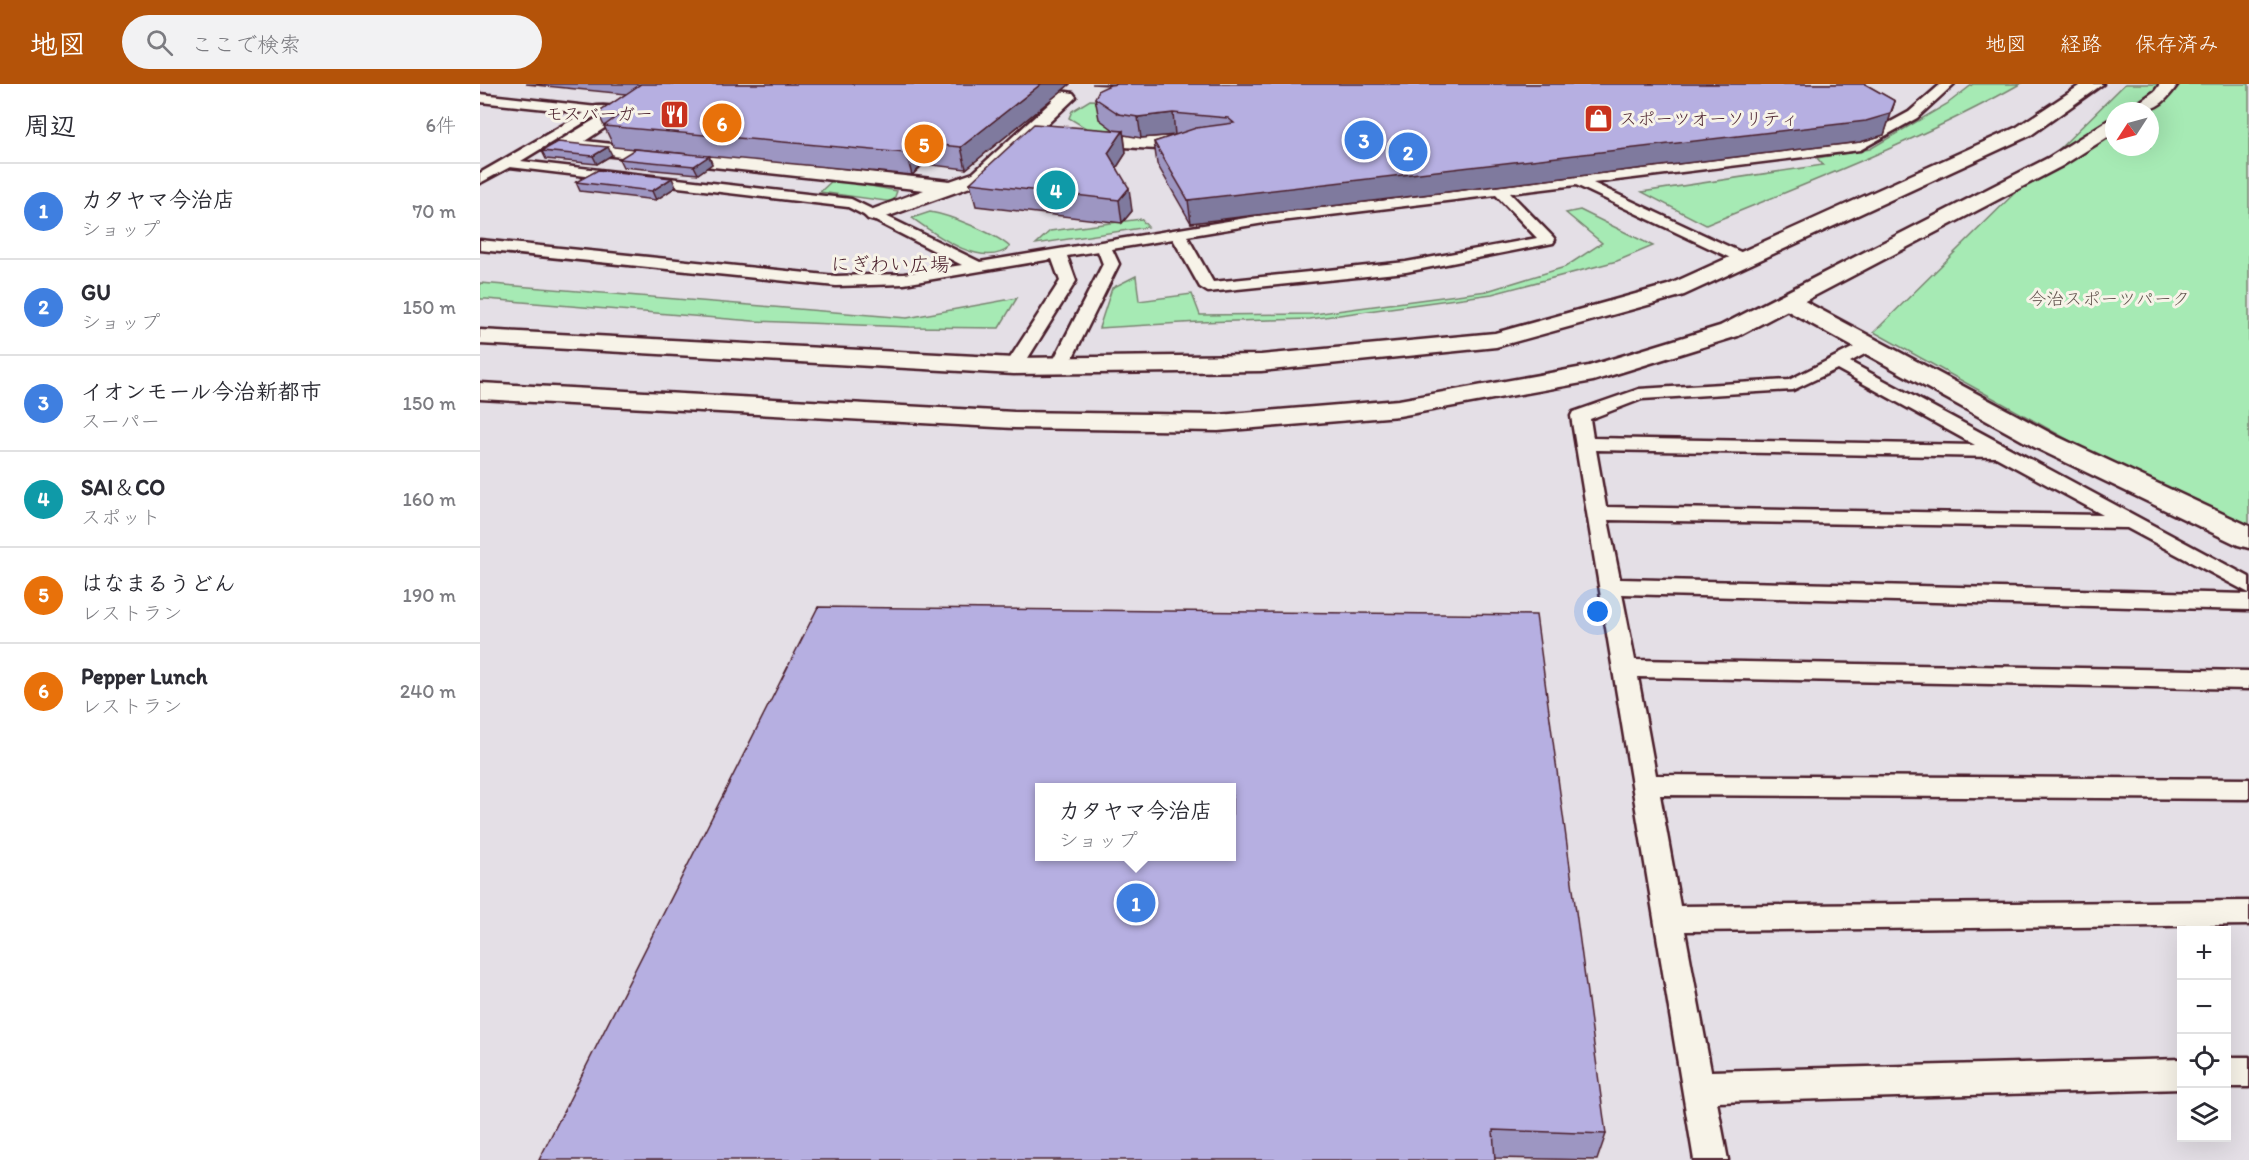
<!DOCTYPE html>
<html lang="ja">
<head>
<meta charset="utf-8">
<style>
	:root { --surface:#fff; --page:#f2f2f3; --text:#2b2b33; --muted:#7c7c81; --line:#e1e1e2; --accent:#b45309 }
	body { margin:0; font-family:Itim,"Klee One",sans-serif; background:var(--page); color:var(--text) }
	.controls { position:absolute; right:18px; bottom:18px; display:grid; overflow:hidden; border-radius:0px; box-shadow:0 6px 24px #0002 }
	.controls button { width:54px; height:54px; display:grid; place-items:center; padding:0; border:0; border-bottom:2px solid var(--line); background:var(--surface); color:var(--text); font:30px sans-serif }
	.compass { position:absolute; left:1625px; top:18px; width:54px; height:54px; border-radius:50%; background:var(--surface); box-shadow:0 6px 24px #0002; rotate:234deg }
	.you { position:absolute; left:1118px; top:528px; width:21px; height:21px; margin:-15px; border:4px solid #fff; border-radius:50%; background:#1a73e8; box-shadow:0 0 0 9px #1a73e833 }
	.badge { display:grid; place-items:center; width:39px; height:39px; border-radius:50%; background:var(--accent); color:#fff; font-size:20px; font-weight:700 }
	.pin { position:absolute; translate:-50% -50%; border:3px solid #fff; box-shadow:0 2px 6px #0006 }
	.popup { position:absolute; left:555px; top:699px; width:201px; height:78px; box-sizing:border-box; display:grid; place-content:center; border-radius:0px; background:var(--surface); filter:drop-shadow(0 2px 4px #0005); font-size:20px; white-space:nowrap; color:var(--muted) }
	.popup b { font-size:22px; color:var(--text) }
	.popup::after { content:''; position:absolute; left:50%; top:100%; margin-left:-12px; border:12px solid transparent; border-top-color:var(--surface) }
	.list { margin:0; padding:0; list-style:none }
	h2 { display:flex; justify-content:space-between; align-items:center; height:78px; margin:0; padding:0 24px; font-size:26px }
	h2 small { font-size:20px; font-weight:400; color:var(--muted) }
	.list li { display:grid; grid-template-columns:39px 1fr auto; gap:18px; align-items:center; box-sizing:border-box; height:96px; padding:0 24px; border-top:2px solid var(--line) }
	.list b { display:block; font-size:22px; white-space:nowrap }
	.list p { margin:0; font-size:20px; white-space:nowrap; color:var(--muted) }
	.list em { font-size:20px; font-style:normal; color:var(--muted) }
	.icon { flex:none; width:33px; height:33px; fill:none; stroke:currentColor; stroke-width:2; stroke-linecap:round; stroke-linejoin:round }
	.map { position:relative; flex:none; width:1769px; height:1076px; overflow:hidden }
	header { display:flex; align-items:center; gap:36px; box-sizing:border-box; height:84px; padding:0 30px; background:var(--accent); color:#fff }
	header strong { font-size:28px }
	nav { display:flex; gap:33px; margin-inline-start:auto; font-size:21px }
	.search { width:420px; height:54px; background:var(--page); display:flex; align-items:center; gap:15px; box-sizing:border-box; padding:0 21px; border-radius:33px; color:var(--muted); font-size:22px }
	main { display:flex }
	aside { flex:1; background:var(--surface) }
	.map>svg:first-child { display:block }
	.green { fill:#a6eab4; stroke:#788470; stroke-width:1.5; fill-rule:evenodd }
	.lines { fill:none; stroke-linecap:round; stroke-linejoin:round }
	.service-casing { stroke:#4a1f2b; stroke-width:5 }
	.pedestrian-casing { stroke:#4a1f2b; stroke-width:5 }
	.minor-casing { stroke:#4a1f2b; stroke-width:5 }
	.tertiary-casing { stroke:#4a1f2b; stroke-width:5 }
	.service { fill:#f7f3e8; fill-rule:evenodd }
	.pedestrian { fill:#f7f3e8; fill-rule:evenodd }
	.minor { fill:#f7f3e8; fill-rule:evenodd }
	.tertiary { fill:#f7f3e8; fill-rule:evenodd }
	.wall { fill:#9d96c2; stroke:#4a1f2b; stroke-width:1.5 }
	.shaded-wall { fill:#7f7a9e; stroke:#4a1f2b; stroke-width:1.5 }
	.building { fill:#b6afe1; stroke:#4a1f2b; stroke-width:1.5; fill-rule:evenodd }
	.labels { text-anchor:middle; stroke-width:6; stroke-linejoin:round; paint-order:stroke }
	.far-poi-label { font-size:18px; fill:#4a1f2b; stroke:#f7f3e8; text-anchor:end }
	.far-park-label { font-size:18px; fill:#61524d; stroke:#f7f3e8 }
	.far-quarter-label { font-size:20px; fill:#4a1f2b; stroke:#f7f3e8 }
</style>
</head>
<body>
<header>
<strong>地図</strong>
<div class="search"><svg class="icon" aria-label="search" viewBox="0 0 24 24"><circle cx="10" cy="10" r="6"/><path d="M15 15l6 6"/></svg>ここで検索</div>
<nav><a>地図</a><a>経路</a><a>保存済み</a></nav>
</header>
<main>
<aside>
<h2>周辺<small>6件</small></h2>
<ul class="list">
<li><span class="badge" style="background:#3f7fe0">1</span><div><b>カタヤマ今治店</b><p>ショップ</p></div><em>70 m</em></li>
<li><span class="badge" style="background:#3f7fe0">2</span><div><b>GU</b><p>ショップ</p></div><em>150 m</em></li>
<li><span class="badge" style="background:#3f7fe0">3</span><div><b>イオンモール今治新都市</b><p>スーパー</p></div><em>150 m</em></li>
<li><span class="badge" style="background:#0f9aa8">4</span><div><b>SAI＆CO</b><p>スポット</p></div><em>160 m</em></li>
<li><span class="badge" style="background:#e8710a">5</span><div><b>はなまるうどん</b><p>レストラン</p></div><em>190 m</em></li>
<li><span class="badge" style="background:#e8710a">6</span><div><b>Pepper Lunch</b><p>レストラン</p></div><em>240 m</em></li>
</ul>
</aside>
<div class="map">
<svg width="1769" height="1076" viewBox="0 0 1769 1076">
	<rect width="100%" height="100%" fill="#e4dfe6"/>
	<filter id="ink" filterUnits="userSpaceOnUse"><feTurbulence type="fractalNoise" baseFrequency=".0167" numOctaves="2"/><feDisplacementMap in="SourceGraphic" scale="12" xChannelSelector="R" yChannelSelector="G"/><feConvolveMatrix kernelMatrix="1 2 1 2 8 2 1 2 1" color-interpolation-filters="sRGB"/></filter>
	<g filter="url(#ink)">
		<path class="green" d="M1493,0H1540C1441,56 1332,97 1226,141L1162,108L1343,81L1337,74L1390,65L1467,20Z
			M1645,0H1769V456L1394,248ZM1634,27H1670V63H1634Z
			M610,16L682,20L726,29L692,55L609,46L589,34L592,27Z
			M354,95L417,107L413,118L340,108Z
			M1100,126L1173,162L1137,177L1012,210L830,235L719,238L619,244L632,204L656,192L659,217L712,210L720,231L834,230L1007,207L1085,183L1122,159L1086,129Z
			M450,128C470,131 516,150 530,163C503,186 456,151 432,134Z
			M661,135L668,143L556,160L570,147Z
			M0,199L427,234L537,214L519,244L430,243L273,237L6,215H0Z"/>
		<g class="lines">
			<defs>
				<path id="service" d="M1461,0H1474L1437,34L1380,66L1113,99L1269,172L1272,175L1269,178H1259L1096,101L1030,109L1073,153L1075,156L1073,159L926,188L728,208L720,203L693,155L632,165L639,180L589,281L586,285H574L571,281L623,180L618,167L587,172L596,197L543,282L540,286H528L525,282L580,197L572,175L424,200L356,202L0,166V156L356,192L424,190L482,181L368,123L30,83L0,99V89L104,29L0,18V10L117,23L123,27L41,77L371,115L500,178L784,131L1372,59L1429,28ZM1016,111L1057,154L926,178L733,198L707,152L784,139Z
					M1388,256L1394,257L1396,261L1394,265L1370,278L1769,493V509L1647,444L1128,436L1140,495L1769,510V526L1142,510L1155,576L1769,587V605L1158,593L1176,691L1769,695V715L1180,711L1200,822L1769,817V841L1205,847L1231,987L1702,975V1005L1237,1018L1248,1076H1214L1091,332L1093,328L1159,305L1309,296ZM1357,285L1495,361L1113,354L1110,335L1162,315L1313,306ZM1116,366L1516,373L1623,431L1126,423Z
					M1746,973H1769V1003H1746Z"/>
				<path id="pedestrian" d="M530,3L587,8L593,9L596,13L507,97L395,137L388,135L384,131L388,127L444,106L86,67L79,65L76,61L79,57L119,33L111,31L108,27L111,23C121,21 134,22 144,25L147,29L105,57L470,97L493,89L572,17L524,12L521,8L524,4Z
					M599,46L725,55L728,59L725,63C700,69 618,62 592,56L590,52L592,48Z"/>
				<path id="minor" d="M1307,210L1315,212L1576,352L1769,442V464L1758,461L1556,364L1299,222L1295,217L1299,212Z"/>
				<path id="tertiary" d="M1602,0H1623L1551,51L1204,211L1016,263L781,287L534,290L0,260V246L534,274L781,271L1015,249L1188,201L1537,43Z
					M1680,0H1698C1682,23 1674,27 1647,27L1675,7Z
					M1634,35V49L1582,82L1258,252L1113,297L919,332L738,347L534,344L0,315V299L534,328L738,331L919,316L1109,282L1240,242L1568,74L1627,37Z"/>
			</defs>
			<use href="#service" class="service-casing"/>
			<use href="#pedestrian" class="pedestrian-casing"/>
			<use href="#minor" class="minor-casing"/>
			<use href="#tertiary" class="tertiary-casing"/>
			<use href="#service" class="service"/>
			<use href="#pedestrian" class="pedestrian"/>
			<use href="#minor" class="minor"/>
			<use href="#tertiary" class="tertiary"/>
		</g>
		<path class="wall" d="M46,0H590L486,85L444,80L432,91L229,72L232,80L218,90L143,83L139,75L209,70L134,63L118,29L146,10Z
			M612,0H1385L1415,17L1404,51L1380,58L711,139L677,80L674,58L697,51L661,54L644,51L646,69L637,83L652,127L642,139L496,122L490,99L635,47L619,35L615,14L629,1Z
			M62,67L132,71L117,80L66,75Z
			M96,98L196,103L176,116L100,107Z
			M338,523L1126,1050L1117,1076L1015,1074Z"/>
		<path class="shaded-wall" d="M561,0H590L486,85L481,63Z
			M1415,17L1404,51L1380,58L711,139L708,116Z
			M693,29L695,51L661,54L658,33Z
			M643,47L646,69L632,91L628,69Z
			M439,59L444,80L432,91L426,69Z
			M128,63L132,71L117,80L113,72Z
			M229,72L232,80L218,90L214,82Z
			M192,94L196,103L176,116L172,107Z
			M649,104L652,127L642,139L639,116Z"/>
		<path class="building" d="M161,0H561L481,63L439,59L426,69L124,42L139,31L118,29Z
			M638,0H1385L1415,17L1410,30L1386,37L708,116L674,58L716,44L754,39L748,34L693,29L658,33L639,30L615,14L619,6L630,1Z
			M554,40L643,47L628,69L649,104L639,116L490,99Z
			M78,58L128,63L113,72L62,67Z
			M155,65L229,72L214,82L139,75Z
			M118,86L192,94L172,107L96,98Z
			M338,523L1056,531L1126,1050L1013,1046L1015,1076H59ZM560,704H752V772H560Z"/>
	</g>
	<defs>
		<symbol id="restaurant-square" viewBox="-11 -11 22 22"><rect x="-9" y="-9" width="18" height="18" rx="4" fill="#c8321e" stroke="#f7f3e8"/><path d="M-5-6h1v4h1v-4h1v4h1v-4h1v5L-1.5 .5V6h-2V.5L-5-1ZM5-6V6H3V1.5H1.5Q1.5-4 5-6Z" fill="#fff"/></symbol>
		<symbol id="shop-square" viewBox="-11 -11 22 22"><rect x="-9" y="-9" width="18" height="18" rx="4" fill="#c8321e" stroke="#f7f3e8"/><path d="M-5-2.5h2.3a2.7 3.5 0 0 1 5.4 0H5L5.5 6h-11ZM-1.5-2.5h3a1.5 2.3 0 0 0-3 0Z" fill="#fff"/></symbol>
	</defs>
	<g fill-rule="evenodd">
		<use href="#restaurant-square" x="178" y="14" width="33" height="33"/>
		<use href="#shop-square" x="1102" y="18" width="33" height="33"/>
	</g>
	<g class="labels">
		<g class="far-poi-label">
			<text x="173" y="36">モスバーガー</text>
			<text x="1139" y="41" text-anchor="start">スポーツオーソリティ</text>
		</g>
		<g class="far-park-label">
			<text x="1629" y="221">今治スポーツパーク</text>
		</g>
		<g class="far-quarter-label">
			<text x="410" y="187">にぎわい広場</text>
		</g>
	</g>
</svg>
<div class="controls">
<button>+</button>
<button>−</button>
<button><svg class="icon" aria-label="locate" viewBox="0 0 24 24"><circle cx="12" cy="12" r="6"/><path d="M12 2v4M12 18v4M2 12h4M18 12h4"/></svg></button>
<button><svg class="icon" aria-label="layers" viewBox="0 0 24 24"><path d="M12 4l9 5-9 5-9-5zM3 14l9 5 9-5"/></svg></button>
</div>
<svg class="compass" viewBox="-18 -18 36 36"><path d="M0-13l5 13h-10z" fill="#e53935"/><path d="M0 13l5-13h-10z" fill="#7c7c81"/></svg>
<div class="you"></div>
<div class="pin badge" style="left:656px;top:819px;background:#3f7fe0">1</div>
<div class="popup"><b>カタヤマ今治店</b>ショップ</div>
<div class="pin badge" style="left:928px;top:68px;background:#3f7fe0">2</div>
<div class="pin badge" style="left:884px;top:56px;background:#3f7fe0">3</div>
<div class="pin badge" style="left:576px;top:106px;background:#0f9aa8">4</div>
<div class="pin badge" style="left:444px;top:60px;background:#e8710a">5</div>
<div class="pin badge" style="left:242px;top:39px;background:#e8710a">6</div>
</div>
</main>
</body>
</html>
